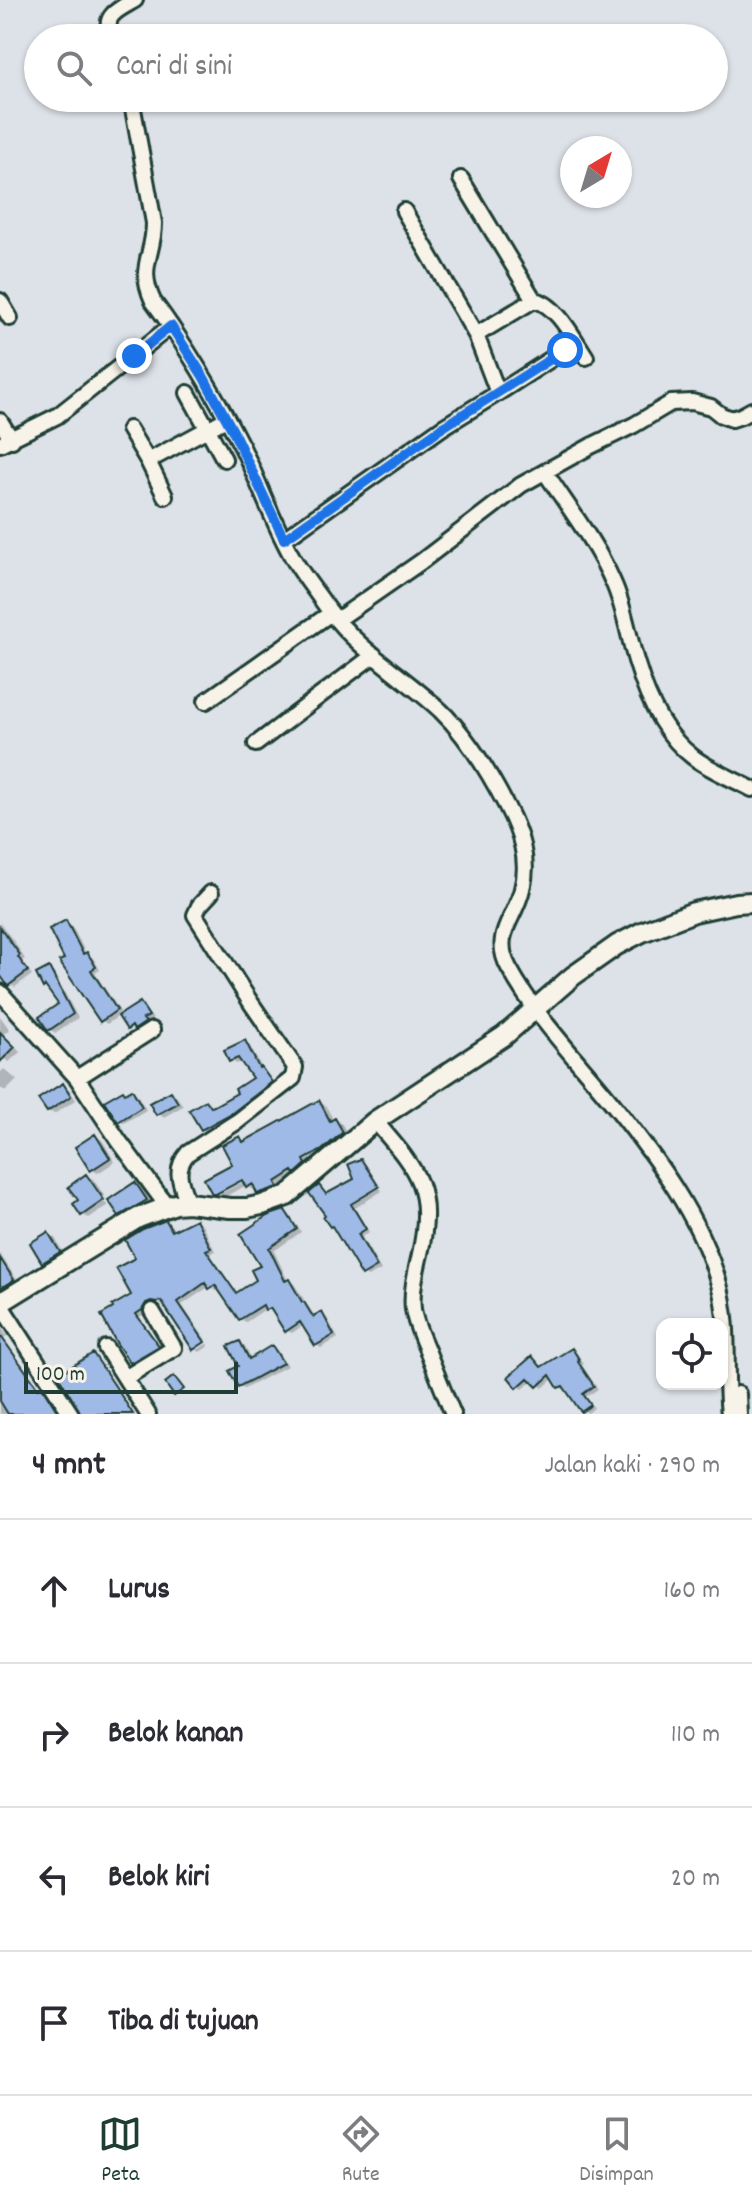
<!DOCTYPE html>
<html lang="id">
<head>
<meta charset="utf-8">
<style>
	:root { --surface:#fff; --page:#f7f7f7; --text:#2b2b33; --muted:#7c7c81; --line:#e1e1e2; --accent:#1f3d34 }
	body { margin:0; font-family:Dekko,sans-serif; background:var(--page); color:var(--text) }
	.controls { position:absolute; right:24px; bottom:24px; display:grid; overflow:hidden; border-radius:16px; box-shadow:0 2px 6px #0004 }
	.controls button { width:72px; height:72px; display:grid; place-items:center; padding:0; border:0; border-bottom:2px solid var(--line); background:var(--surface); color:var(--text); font:40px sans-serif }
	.compass { position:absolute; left:560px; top:136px; width:72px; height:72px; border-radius:50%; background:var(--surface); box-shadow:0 2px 6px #0004; rotate:38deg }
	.scale { position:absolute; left:24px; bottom:20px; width:214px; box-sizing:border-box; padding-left:8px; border:4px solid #1f3d34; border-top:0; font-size:22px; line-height:28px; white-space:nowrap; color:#1f3d34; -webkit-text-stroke:6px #f7f3e8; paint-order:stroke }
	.stop { position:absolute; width:24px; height:24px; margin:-18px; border:6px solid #1a73e8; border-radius:50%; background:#fff }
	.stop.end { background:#1a73e8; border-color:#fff; box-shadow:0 2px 8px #0008 }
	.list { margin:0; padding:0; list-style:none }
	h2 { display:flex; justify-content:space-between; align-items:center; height:104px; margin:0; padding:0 32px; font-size:34px }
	h2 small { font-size:26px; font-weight:400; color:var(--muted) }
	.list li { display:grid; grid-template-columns:52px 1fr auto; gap:24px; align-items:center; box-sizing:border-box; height:144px; padding:0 32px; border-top:2px solid var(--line) }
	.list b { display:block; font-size:30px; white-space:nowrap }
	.list em { font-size:26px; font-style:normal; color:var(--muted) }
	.icon { flex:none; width:44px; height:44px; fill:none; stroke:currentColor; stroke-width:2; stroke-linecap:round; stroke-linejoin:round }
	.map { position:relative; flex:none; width:752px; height:1414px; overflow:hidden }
	.search { position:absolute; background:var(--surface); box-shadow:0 2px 6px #0004; left:24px; right:24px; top:24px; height:88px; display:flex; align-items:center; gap:20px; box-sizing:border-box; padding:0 28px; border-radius:44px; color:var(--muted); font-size:30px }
	.sheet { height:680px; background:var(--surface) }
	nav { display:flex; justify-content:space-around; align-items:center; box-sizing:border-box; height:112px; border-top:2px solid var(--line); background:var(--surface); font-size:22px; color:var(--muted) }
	nav a { display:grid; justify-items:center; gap:4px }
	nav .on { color:var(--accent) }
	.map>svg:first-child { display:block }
	.shadow { fill:#0003 }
	.building { fill:#a0bae7; stroke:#1f3d34; stroke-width:2 }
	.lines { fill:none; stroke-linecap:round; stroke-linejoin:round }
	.minor-casing { stroke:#1f3d34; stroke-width:20 }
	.tertiary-casing { stroke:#1f3d34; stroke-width:24 }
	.minor { stroke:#f7f3e8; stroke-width:14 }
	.tertiary { stroke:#f7f3e8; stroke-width:18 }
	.route { stroke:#1a73e8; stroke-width:10 }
</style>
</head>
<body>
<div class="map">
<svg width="752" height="1414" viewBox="0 0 752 1414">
	<rect width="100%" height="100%" fill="#dde2e8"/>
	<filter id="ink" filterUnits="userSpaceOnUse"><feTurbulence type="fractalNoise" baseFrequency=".0125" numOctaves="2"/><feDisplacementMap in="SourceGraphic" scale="16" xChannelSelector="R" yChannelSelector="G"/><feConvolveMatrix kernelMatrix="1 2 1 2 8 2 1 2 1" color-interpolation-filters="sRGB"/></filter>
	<g filter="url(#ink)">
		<path class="shadow" d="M66,922L72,926L86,954L93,958L100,970L95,973L123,1016L140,1005L145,1008L153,1019L147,1022L150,1026L141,1031L137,1029L134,1031L129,1028L120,1015L107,1024L101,1020L66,960Z
			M0,923L15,943L25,959L22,961L32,975L15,987L9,984L0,961Z
			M49,970L54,973L78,1018L55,1033L50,1029L61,1004L51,990L44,986Z
			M0,1016L10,1030L3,1034L20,1052L9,1062L0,1056Z
			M245,1042L250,1046L263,1070L276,1086L238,1115L208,1132L202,1129L206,1102L214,1109L240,1094L255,1079L241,1062L237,1064L231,1061Z
			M4,1069L17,1080L6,1091L0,1088V1073Z
			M63,1086L69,1089L76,1100L54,1114L48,1110Z
			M132,1091L137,1094L146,1110L124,1123L120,1120L127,1094Z
			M171,1093L177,1097L183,1106L164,1117L157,1113Z
			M319,1102L326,1106L334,1121L342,1124L349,1137L329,1154L309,1164L312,1168L282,1186L284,1190L266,1196L258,1189L255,1191L247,1185L224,1197L218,1195L252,1177L235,1164L240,1138L246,1142Z
			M96,1136L102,1140L115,1162L98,1173L92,1170Z
			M361,1161L366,1164L382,1191L355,1208L369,1232L362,1237L381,1270L368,1277L363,1274L337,1229L331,1226L319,1187L328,1195L357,1180Z
			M87,1176L93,1179L106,1198L97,1193L95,1197L108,1205L89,1218L83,1215L81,1201Z
			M135,1184L142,1188L152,1204L127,1218L120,1214Z
			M284,1212L290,1215L301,1232L274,1251L288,1281L294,1284L316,1318L322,1315L327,1318L338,1338L321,1348L316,1345L304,1325L292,1333L286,1330L272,1312L267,1308L246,1322L241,1319L220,1288L216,1291L210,1286L182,1305L206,1340L194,1347L164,1304L158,1303L152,1305L147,1313L139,1317L163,1349L137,1365L132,1361L134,1296L138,1259L166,1222L172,1226L175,1232L196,1221L202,1224L215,1251L210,1254L238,1294L258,1281L263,1267L243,1235Z
			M48,1235L55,1238L65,1256L50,1265L44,1261Z
			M0,1254L19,1283L7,1291L0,1285Z
			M0,1325L7,1336L3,1338L39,1389L45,1391L61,1414H0Z
			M208,1343L209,1346L200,1352L197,1350Z
			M240,1343L245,1346L252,1360L272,1347L277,1350L287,1366L244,1389L240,1386Z
			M572,1350L577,1353L584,1364L582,1365L598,1389L586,1397L594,1408L588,1413L583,1410L567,1388L565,1390L560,1387L554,1378L543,1388L533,1380L523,1389L518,1386L532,1359L543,1368Z"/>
		<path class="building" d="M66,920L83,954L87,952L96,967L91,970L117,1010L100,1022L59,961L64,959L49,929Z
			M0,927L20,955L18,957L28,971L8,986L0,975Z
			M49,967L73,1014L48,1031L39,1017L58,1004L45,986L43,988L36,974Z
			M140,1002L149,1016L143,1019L146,1022L134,1030L132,1026L127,1030L118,1016Z
			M0,1032L15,1047L0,1062Z
			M245,1040L259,1068L261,1067L272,1082L232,1113L201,1130L189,1110L206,1100L211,1107L214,1106L237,1093L235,1089L252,1078L238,1058L229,1062L224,1050Z
			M63,1083L71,1096L47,1112L38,1099Z
			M132,1089L142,1107L118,1122L104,1101L123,1090L125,1093Z
			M171,1091L178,1103L156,1115L149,1103Z
			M319,1100L330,1121L335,1118L343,1132L322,1150L304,1160L306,1164L295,1174L293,1171L276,1182L278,1187L257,1194L253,1184L246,1188L242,1180L216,1194H212L204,1179L232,1164L222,1145L240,1136L243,1142Z
			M95,1134L110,1158L90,1171L75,1147Z
			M361,1159L379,1187L351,1204L366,1229L358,1234L377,1267L362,1276L332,1226L330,1227L323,1217L325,1215L309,1193L319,1185L326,1194L354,1179L348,1164Z
			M86,1174L104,1200L81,1216L73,1204L78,1200L68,1187Z
			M135,1182L147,1200L119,1216L108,1200Z
			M285,1210L297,1229L269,1248L285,1281L289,1279L302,1302H304L313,1317L322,1312L334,1335L315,1346L300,1322L285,1332L270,1308L265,1310L263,1305L239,1320L215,1285L209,1289L205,1283L178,1302L205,1342L193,1350L161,1301L157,1302L151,1301L146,1303L142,1310L136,1314L159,1346L130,1363L117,1344L101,1315L113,1308L112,1306L131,1295L116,1268L135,1258L125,1240L143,1229L166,1220L172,1231L196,1219L211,1248L206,1250L236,1293L256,1280L251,1270L260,1266L240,1234L267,1216Z
			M48,1232L60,1252L42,1263L30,1243Z
			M0,1258L14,1280L0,1288Z
			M0,1335L38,1388L42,1387L59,1414H8L0,1401Z
			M240,1341L249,1359L272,1345L283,1363L238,1387L229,1371L238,1366L228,1346Z
			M572,1348L580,1361L578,1362L594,1386L583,1394L591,1405L581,1412L563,1386L558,1388L550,1375L537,1387L528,1378L517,1388L508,1377L532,1356L541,1367Z
			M93,1353L115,1386L133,1414H81L58,1375Z
			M174,1376L184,1389L174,1396L165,1383Z"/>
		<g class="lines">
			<defs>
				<path id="minor" d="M113,38C100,16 118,10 135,0
					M131,98L154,223C154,256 137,266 153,301C187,347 216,396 242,447C260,484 273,524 294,560C304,577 317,593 328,609C358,650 403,676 440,710C466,735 490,774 507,807C520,832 530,860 522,889C515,920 491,935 509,968C537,1019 577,1059 613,1104C656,1158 700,1216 719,1284C731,1327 724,1370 729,1414
					M461,179L534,300C556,303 574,339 586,357
					M0,301L10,318
					M476,335L534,300
					M188,393L224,459
					M498,393L565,350
					M0,421L12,440
					M129,429L148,461L165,496
					M0,444L57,416L171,326
					M148,461L226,419
					M545,472C569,508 596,543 613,582C625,608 628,636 637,664C647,698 664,735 693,757C710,770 733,779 752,789
					M284,539L443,427L498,393L476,335L404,211
					M337,620L422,561L521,485L591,446L634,425L671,403L692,402L711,407L721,415L732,419L741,416L752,410
					M206,701L331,613
					M256,744L374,655
					M0,992L77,1078L119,1141L167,1206
					M77,1078L152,1030
					M375,1121C416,1169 435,1187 420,1254C416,1272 411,1291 413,1309C415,1324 422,1337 427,1350C436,1372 444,1393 453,1414
					M188,1203C181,1184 173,1170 188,1153L238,1121L293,1078L295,1067L251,1003L195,915L199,906L211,893
					M0,1304L71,1414
					M106,1348L148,1414
					M125,1378L174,1348L152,1311
					M738,1394L739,1414"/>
				<path id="tertiary" d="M0,1303L138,1218L175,1204L188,1203L230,1208H247L262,1205L287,1196L375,1121L504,1036L573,976L617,945L642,932L694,912L736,903L752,902"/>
			</defs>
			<use href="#minor" class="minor-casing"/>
			<use href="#tertiary" class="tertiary-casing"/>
			<use href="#minor" class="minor"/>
			<use href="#tertiary" class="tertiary"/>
		</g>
	</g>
	<g class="lines" filter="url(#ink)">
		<path class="route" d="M134,356L171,326L203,376L233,431L284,539L443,427L565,350"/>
	</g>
</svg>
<div class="controls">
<button><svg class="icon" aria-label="locate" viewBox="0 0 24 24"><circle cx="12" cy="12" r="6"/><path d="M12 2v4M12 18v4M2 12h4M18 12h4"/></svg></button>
</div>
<svg class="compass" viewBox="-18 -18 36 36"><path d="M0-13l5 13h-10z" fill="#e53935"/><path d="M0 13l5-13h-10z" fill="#7c7c81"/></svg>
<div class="scale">100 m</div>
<div class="stop" style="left:565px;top:350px"></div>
<div class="stop end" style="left:134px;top:356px"></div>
<div class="search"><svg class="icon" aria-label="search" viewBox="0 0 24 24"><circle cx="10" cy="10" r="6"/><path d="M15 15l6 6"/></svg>Cari di sini</div>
</div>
<section class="sheet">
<h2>4 mnt<small>Jalan kaki · 290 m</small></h2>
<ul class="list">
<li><svg class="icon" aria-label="ahead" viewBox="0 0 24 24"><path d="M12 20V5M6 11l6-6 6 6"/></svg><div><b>Lurus</b></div><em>160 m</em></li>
<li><svg class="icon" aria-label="right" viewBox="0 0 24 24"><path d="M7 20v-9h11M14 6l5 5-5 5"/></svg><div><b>Belok kanan</b></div><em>110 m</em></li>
<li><svg class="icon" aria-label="left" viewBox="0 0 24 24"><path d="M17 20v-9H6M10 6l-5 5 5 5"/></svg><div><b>Belok kiri</b></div><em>20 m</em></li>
<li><svg class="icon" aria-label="arrive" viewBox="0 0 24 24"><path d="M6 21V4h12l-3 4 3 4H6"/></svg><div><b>Tiba di tujuan</b></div></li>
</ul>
</section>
<nav>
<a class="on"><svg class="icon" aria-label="map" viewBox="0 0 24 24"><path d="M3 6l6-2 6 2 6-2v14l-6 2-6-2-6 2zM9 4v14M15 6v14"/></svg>Peta</a>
<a><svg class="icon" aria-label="directions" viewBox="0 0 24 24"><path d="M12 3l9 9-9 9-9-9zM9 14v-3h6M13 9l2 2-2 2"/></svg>Rute</a>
<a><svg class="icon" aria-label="saved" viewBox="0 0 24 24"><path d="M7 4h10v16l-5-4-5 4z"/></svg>Disimpan</a>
</nav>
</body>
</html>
